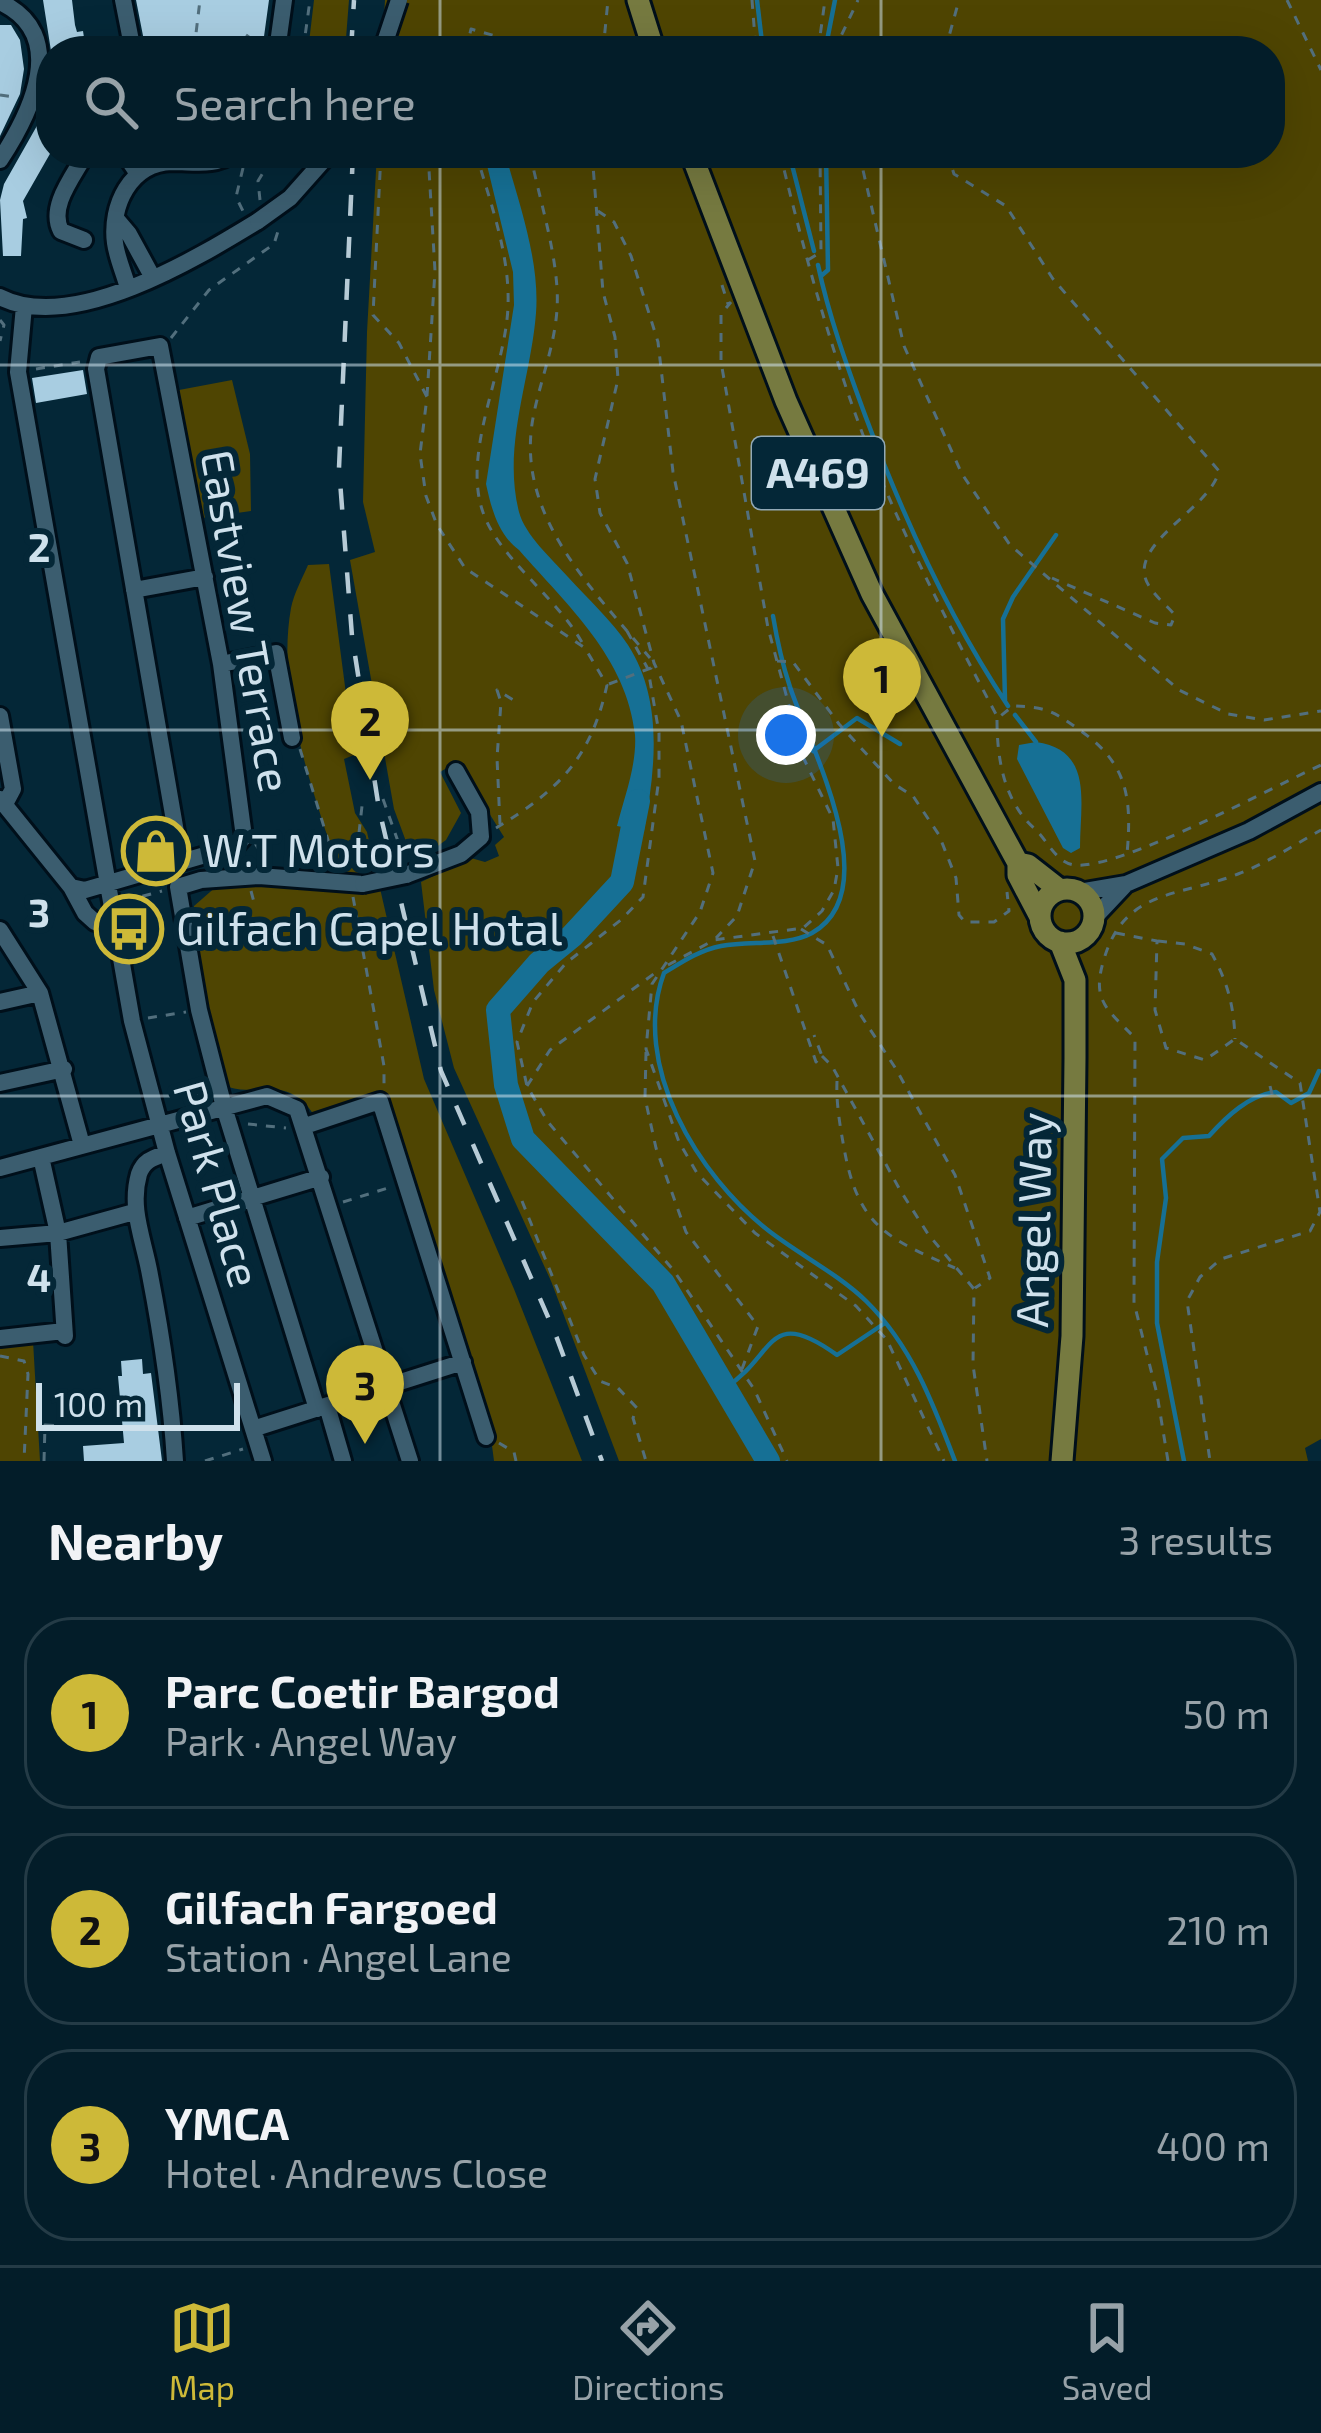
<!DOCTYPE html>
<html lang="en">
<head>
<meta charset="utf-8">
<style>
	:root { --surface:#031d29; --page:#0d2631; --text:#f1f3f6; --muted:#97a2a8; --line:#243b46; --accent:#cdb938 }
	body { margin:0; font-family:"Exo 2",sans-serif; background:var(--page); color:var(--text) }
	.scale { position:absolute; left:36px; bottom:30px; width:204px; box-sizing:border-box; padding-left:12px; border:6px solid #cfe1ec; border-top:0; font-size:33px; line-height:42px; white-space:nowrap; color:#cfe1ec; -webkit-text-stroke:9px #042737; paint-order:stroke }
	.you { position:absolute; left:786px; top:735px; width:42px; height:42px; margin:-30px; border:9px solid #fff; border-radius:50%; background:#1a73e8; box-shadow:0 0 0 18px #1a73e833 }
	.badge { display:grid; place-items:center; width:78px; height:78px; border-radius:50%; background:var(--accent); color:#111; font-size:39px; font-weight:700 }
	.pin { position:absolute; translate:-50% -99px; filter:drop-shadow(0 3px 6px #0008) }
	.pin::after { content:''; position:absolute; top:63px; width:42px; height:36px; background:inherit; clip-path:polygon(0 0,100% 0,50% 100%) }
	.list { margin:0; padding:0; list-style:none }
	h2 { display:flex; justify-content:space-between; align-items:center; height:156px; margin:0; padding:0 48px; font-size:51px }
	h2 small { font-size:39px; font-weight:400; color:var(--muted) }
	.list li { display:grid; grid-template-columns:78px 1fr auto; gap:36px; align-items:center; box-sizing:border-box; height:192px; margin:0 24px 24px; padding:0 24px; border:3px solid var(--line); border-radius:48px }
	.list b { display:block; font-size:45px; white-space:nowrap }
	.list p { margin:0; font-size:39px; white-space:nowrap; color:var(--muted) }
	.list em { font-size:39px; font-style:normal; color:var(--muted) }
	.icon { flex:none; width:66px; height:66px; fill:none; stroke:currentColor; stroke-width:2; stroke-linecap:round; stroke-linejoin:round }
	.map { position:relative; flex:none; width:1321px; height:1461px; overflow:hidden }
	.search { position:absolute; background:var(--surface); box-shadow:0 12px 48px #0002; left:36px; right:36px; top:36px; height:132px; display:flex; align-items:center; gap:30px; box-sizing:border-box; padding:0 42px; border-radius:48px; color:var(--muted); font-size:45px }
	.sheet { height:804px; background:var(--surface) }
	nav { display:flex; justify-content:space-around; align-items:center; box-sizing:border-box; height:168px; border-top:3px solid var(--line); background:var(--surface); font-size:33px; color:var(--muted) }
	nav a { display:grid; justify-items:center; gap:6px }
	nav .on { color:var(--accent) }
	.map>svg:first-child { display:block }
	.green { fill:#4f4502 }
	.water { fill:#167095 }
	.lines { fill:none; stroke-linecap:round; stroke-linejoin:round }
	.stream { stroke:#167095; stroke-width:4.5 }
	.river { stroke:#167095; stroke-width:24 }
	.building { fill:#a8cde1 }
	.minor-casing { stroke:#000f1a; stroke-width:22 }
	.major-casing { stroke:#000f1a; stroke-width:27 }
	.path { stroke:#526f7d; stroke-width:3; stroke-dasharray:9 9; stroke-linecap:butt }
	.minor { stroke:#3b5d6f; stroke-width:16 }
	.major { stroke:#767a40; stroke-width:21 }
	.rail { stroke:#b7cbd6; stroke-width:4.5; stroke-dasharray:21 21; stroke-linecap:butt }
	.minor-bridge-casing { stroke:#000f1a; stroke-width:22; stroke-linecap:butt }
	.minor-bridge { stroke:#3b5d6f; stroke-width:16 }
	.grid { fill:none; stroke:#cfe1ec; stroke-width:3; stroke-opacity:0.55 }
	.labels { text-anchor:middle; stroke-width:12; stroke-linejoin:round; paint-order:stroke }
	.shield { fill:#042737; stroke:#92a9b6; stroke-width:3 }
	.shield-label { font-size:42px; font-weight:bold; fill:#cfe1ec }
	.street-label { font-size:45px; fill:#cfe1ec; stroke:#042737 }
	.poi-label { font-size:45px; fill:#cfe1ec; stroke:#042737; text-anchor:start }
	.grid-label { font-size:39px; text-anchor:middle; font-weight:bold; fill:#cfe1ec; stroke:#042737; stroke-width:12; stroke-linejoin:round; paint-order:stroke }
</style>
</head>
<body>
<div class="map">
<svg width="1321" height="1461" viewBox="0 0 1321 1461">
	<rect width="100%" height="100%" fill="#042737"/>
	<path class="green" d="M314,0H349L345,51H308Z
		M385,0H1321V1439L1305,1448L1308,1461H619L551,1281L454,1068L434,990L421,882L471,858L485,862L499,856L495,845L504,837L457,762L440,772L461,813L446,840L414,863L394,809L350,560L375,552L363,502L367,332L377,153H1270V51H382Z
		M232,380L250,454L251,511L202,518L179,390Z
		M329,564L354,755L344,759L355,813L367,832L424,1079L514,1289L582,1461H494L491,1438L385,1099L314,1115C287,1075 263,1097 228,1087C206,1039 192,959 194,906L218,885L257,882L322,888L336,863C311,784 276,692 291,608C294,593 302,579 308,565Z
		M33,1341L40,1461H0V1343Z"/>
	<path class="water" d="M484,153H505C519,203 540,261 536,313C531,379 502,446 519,512C525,535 552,559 568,577C588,599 612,621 628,645C664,701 655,770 644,831L617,826C624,798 637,765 635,735C627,658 567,605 519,550C498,535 491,507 486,484L514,305L513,272Z
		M1036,742C1094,750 1080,803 1080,848L1071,853L1063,848L1017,759L1019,745Z"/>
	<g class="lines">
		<path class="stream" d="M757,0L763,51
			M825,51L835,0
			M789,153L814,251
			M818,265C829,317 847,366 865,415C903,517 948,616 1008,706
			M821,276L828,270L826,153
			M773,616C777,640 782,663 790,687C809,745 888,890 812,933C786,947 750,940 721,946C700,950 682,962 664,973C630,1065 698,1176 769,1231C800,1255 838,1274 866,1301C911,1345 933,1403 955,1461
			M1005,700L1003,619L1013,597L1056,535
			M1015,715L1036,742
			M813,751L857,718L900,744
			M725,1388C776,1356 766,1304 837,1355L885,1323
			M1184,1461L1157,1323V1262L1166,1198L1162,1159L1183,1138L1209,1136C1227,1116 1249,1095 1276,1092L1291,1103L1309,1093L1319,1071"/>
		<path class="river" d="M638,801L622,882L572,936L539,963L498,1010L506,1085L523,1139L663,1283L768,1461"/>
	</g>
	<path class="building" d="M43,0H72L75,25L77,32L83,31L85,44L70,45V51H51Z
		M136,0H269L262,51H146Z
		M0,25H11L20,40L24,69L20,94L0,136Z
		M51,101V152L23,201L27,218L23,219L21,256H3L0,200L4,184Z
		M83,370L87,394L36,403L32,378Z
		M142,1359L143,1374L151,1373L162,1461H84L83,1446L124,1443L118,1376H122L121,1361Z"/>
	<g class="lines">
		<defs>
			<path id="minor" d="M123,0L133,51
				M0,2C70,34 31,113 0,160
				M277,51L284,0
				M124,153L138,174
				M118,221L129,234L153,278
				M84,240L61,231C48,206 74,176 86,153
				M128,288C124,273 117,258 115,243C110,206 130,163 172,162C196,162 213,167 235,153
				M0,297C72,334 196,259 258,221
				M24,306L18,372L132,1021L167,1153L263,1461
				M134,590L205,577
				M221,664L276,653L292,738
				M0,716L13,789L5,804
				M0,799L71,887L85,913L95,922L114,925
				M406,875L461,854L481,837L479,812L456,771
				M71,887L85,890L236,846L244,837L221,664L160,346L99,357L96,369L181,861
				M1079,892L1126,884L1249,831L1321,792
				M1095,917L1126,884
				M0,930L40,993L82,1145
				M0,1002L40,993
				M0,1083L64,1069
				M305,1126L380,1101L486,1437
				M167,1153C153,1158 144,1160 139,1174C129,1209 144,1240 150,1275C162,1337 171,1398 175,1461
				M41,1157L58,1233L65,1336
				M0,1168L267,1096L297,1109L410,1461
				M187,1218L321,1177
				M0,1238L58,1233L134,1212
				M0,1338L64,1331
				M327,1406L343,1461
				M317,1409L224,1107L199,1010L178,887L201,880L259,876L363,884
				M253,1429L463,1362"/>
			<path id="major" d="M638,0L654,51
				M691,153L786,401L872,594L1018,863V875L1040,917
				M1018,863L1028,865L1060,890
				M1040 916a27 27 0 1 1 54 0a27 27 0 1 1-54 0Z
				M1060,942L1075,980V1058L1072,1336L1062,1461"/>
		</defs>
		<use href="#minor" class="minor-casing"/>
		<use href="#major" class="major-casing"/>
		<path class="path" d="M752,0L756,51
			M1287,0L1321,70
			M246,35L264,48
			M194,50L200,0
			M303,51L310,0
			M466,51L471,29L499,37L510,51
			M603,51L608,0
			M818,51L825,0
			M834,51L858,0
			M945,51L959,0
			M0,95L14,97
			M381,153L373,315L399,343L427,397L420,454L426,496L437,525L465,568L585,648L607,685C591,758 559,790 496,828
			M476,153C490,202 510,254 508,306C506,370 460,454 484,515C501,560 559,599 584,646
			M530,153C539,197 554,243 557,288C560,333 543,370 534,413C515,501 574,569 627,631
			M592,153L603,292L615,337L618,379L595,479L600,513L627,563L654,663L681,721L713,873L700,912L652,984L646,1049L679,1142L697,1173L755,1233L856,1306L887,1340L944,1461
			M780,153C803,248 829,344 863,435C901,532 949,626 998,718L1013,706C1047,707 1053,711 1081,731C1128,764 1132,799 1127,854
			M859,153L904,346L962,474L1010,545L1179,690L1228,714L1264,720L1321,711
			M947,153L954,174L1006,206L1053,279L1219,471C1210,510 1123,545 1149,586C1156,597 1167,606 1175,615L1171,625L1155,623L1052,578
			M243,168L236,197L245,215
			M260,200L258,181L275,153
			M598,211L614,222L631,256L658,342L673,472L755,861L737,916L716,938
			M808,260L821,252L820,153
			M722,285L728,304
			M0,320L4,325L0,341
			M171,338L209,290L274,244L279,228
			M36,369L80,362
			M427,396L435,271L428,153
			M627,631L648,669L659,733V778L643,897L622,919L566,963L533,1002L517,1042L527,1086L548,1122L674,1271L754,1389L787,1461
			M633,638L650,658
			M777,661L793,662L839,724L894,784L913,796L939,835L956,878L959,915L965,922H994L1009,911L1007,892
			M609,684L651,668L650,664
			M997,720C997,759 1004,802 1035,829C1048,841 1056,863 1075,865C1119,870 1273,787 1321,765
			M300,749L336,866
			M383,799L405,861
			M500,824L497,758L501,702L497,690L520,704
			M255,843L265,860
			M355,869L362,806
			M251,891L255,906
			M353,897L384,1066V1088
			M125,901L162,891
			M801,929L827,945L860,1014L896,1069L955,1175L990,1278L975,1288
			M1116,933L1157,941L1155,1010L1166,1048L1205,1060L1235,1039L1300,1083L1320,1212L1310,1231L1221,1259L1200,1277L1187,1301L1210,1461
			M773,936L816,1062L822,1056L814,1035
			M1158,941L1185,944L1212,954C1228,983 1234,1007 1235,1039
			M668,965L714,940L803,928L822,911L834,890L838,868L833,819L803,757L768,628L721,362V314L731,302
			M148,1018L186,1012
			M646,1052L645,1098L656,1148L686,1232L758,1326L742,1369
			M822,1056L832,1066L900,1190L928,1234L974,1289L973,1365L987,1461
			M837,1081C836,1103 840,1126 844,1148C858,1226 886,1238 955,1268
			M527,1086L550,1050L659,970
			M1270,1086L1273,1098
			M248,1124L286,1128
			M522,1201L584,1355L600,1381L618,1388L637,1408L633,1418L646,1461
			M343,1202L391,1187
			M0,1356L24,1361L28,1374L24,1461
			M499,1443L514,1452L516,1461
			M44,1461L45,1425L60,1426
			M205,1461L243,1449
			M1168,1461L1157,1394L1134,1303L1135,1038C1107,1009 1091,1001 1104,959C1125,888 1180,897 1238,874C1267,863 1294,845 1321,830"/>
		<use href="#minor" class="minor"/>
		<use href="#major" class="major"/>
		<path class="rail" d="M351,51L354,0
			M353,153L339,468L352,636L379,809L441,1071L555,1333L602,1461"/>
		<defs>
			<path id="minor-bridge" d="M382,51L399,0
				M258,221L290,198L330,153
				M363,884L406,875"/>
		</defs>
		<use href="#minor-bridge" class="minor-bridge-casing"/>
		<use href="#minor-bridge" class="minor-bridge"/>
	</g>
	<path class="grid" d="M440,0V51M881,0V51M440,153V1461M881,153V1461M0,365H1321M0,730H1321M0,1096H1321"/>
	<defs>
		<symbol id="shop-ring" viewBox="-11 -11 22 22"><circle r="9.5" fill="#042737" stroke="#cdb938" stroke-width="1.5"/><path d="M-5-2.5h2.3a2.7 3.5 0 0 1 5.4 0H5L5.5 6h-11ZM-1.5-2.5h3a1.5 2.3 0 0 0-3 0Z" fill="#cdb938"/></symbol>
		<symbol id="bus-ring" viewBox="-11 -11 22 22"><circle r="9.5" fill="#042737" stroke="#cdb938" stroke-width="1.5"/><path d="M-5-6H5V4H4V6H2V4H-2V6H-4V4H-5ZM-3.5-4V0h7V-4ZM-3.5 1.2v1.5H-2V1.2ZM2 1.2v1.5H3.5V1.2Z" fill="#cdb938"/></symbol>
	</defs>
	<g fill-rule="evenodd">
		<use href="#shop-ring" x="118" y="813" width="76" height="76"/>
		<use href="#bus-ring" x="91" y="891" width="76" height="76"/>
	</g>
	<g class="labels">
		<rect class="shield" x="752" y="437" width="132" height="72" rx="9"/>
		<g class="shield-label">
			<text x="818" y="488">A469</text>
		</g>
		<g class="street-label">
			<text transform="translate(246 621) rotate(80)" y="16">Eastview Terrace</text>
			<text transform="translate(217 1184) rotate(74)" y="16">Park Place</text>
			<text transform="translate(1034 1220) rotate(-89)" y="16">Angel Way</text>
		</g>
		<g class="poi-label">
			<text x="202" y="867">W.T Motors</text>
			<text x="176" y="945">Gilfach Capel Hotal</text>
		</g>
	</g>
	<g class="grid-label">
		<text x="39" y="562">2</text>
		<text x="39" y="927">3</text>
		<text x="39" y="1292">4</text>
	</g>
</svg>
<div class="scale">100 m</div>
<div class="you"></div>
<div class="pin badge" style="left:882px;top:737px">1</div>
<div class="pin badge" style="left:370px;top:780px">2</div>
<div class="pin badge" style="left:365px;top:1444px">3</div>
<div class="search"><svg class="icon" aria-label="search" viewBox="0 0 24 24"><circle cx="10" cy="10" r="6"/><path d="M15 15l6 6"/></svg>Search here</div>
</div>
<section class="sheet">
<h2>Nearby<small>3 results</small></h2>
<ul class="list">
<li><span class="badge">1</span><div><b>Parc Coetir Bargod</b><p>Park · Angel Way</p></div><em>50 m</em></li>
<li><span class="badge">2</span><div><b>Gilfach Fargoed</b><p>Station · Angel Lane</p></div><em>210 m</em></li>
<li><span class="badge">3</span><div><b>YMCA</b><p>Hotel · Andrews Close</p></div><em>400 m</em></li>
</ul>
</section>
<nav>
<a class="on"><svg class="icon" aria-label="map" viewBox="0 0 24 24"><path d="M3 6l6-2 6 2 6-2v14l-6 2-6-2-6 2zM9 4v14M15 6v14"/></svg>Map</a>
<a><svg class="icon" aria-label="directions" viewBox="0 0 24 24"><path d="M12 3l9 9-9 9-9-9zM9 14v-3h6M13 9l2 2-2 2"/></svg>Directions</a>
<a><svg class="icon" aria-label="saved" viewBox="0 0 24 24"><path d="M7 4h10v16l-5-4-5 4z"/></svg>Saved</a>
</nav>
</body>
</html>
